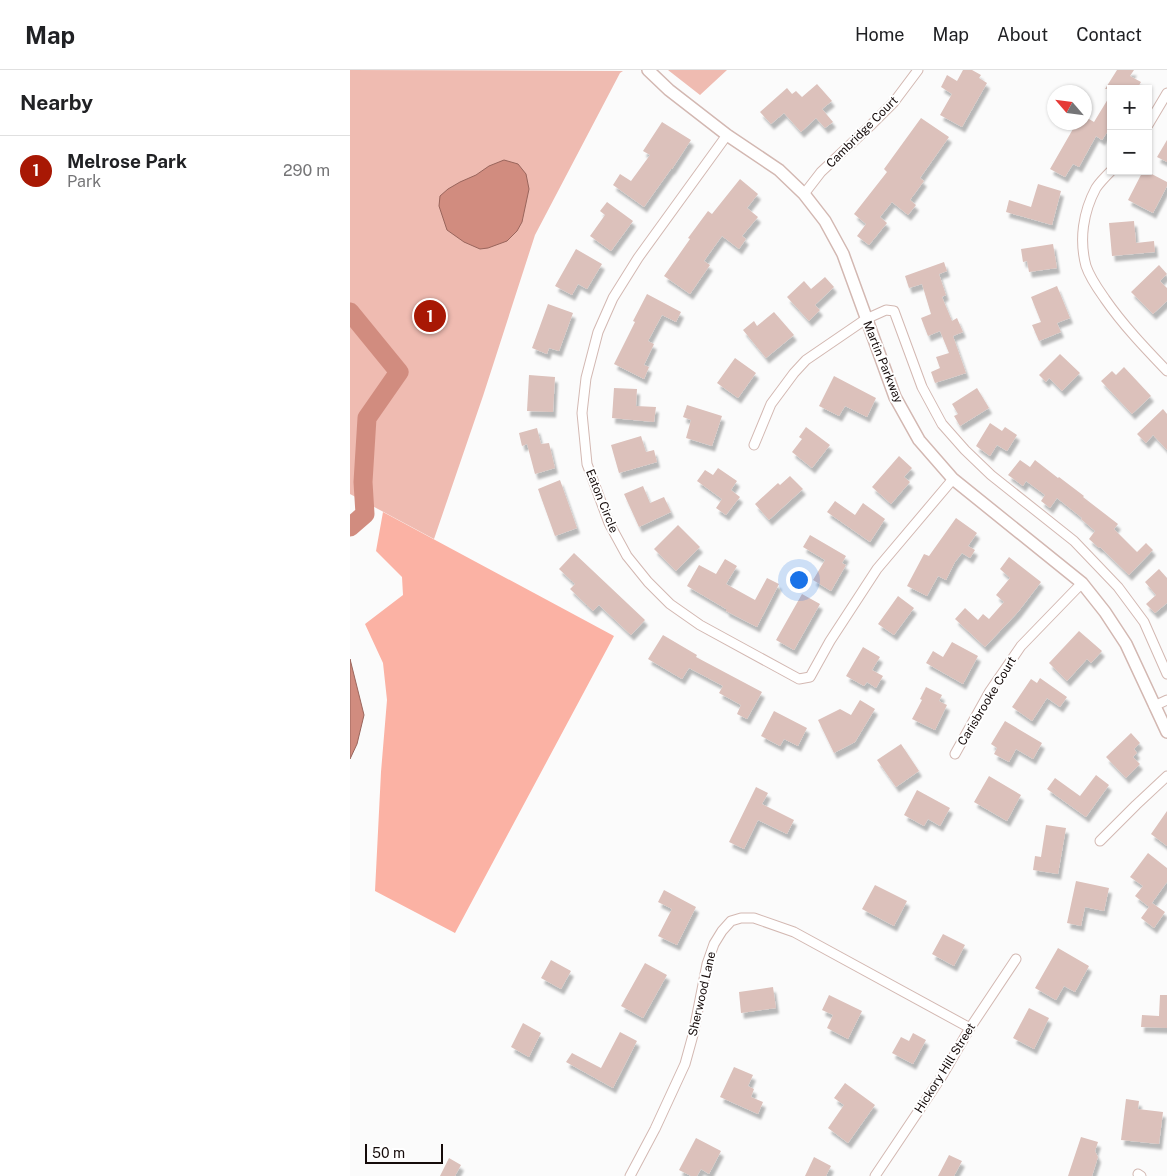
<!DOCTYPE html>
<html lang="en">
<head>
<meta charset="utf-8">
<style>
	:root { --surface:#fff; --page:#f2f2f2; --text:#202124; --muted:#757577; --line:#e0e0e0; --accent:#a81804 }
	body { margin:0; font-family:"Public Sans",sans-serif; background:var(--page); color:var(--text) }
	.controls { position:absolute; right:15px; top:15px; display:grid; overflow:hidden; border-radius:0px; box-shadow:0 1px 4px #0004 }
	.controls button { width:45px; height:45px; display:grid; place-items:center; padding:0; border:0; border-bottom:1px solid var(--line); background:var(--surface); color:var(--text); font:25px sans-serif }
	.compass { position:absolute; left:697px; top:15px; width:45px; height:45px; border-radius:50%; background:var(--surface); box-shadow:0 1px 4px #0004; rotate:298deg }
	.scale { position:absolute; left:15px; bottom:12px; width:78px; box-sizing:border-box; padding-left:5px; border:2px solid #150b0a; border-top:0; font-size:14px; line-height:18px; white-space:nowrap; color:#150b0a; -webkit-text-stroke:4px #fff; paint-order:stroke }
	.you { position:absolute; left:448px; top:509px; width:18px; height:18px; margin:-12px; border:4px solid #fff; border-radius:50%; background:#1a73e8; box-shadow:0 0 0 8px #1a73e833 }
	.badge { display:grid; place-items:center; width:32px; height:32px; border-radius:50%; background:var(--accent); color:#fff; font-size:16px; font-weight:700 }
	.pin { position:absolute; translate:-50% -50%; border:2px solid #fff; box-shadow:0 1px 5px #0006 }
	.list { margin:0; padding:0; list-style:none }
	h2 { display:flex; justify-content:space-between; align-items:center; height:65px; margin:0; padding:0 20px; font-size:21px }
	h2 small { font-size:16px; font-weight:400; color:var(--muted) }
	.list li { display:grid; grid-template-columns:32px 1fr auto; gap:15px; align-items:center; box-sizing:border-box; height:70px; padding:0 20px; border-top:1px solid var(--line) }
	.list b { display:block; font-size:19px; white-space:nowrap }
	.list p { margin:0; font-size:16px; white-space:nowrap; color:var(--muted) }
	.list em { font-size:16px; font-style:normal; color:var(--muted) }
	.map { position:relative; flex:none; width:817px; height:1106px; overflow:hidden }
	header { display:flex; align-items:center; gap:30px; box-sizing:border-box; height:70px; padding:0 25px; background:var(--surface); border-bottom:1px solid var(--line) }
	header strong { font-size:24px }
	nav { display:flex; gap:28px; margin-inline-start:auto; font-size:18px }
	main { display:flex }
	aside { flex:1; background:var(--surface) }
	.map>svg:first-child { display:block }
	.green { fill:#efbbb1 }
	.forest { fill:#fbb2a4 }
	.water { fill:#d18c7f; stroke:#99655c }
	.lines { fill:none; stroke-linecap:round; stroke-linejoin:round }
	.river { stroke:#d18c7f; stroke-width:19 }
	.building { fill:#dcc1bb; filter:url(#shadow) }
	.minor-casing { stroke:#d3b8b2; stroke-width:11 }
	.tertiary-casing { stroke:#d3b8b2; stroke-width:14 }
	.minor { stroke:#fff; stroke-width:9 }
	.tertiary { stroke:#fff; stroke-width:11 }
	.labels { text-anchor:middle; stroke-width:4; stroke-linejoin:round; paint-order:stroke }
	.street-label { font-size:12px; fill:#150b0a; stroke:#fff }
</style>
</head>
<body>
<header>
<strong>Map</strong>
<nav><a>Home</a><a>Map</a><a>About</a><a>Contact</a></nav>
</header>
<main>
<aside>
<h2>Nearby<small></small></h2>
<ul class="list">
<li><span class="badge">1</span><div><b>Melrose Park</b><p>Park</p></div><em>290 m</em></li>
</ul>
</aside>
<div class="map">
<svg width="817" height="1106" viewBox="0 0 817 1106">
	<defs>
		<filter id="shadow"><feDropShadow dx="3" dy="5.5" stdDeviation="1" flood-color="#0004"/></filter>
	</defs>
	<rect width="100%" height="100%" fill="#fbfbfb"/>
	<path class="green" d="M0,0L273,1L270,3L185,165L133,326L84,469L0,424Z
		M318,0H377L350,25Z"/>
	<path class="forest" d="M33,442L264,566L105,863L25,821L31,702L37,630L33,593L15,554L53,525L52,507L26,481Z"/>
	<path class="water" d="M154,90L168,94L176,104L179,119L172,152L167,161L157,171L138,178L130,179L114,172L97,160L89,136L90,126L98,119L110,112L126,105L139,96Z
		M0,589L14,645L7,674L0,689Z"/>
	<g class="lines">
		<path class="river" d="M0,242L49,302L17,348L13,412L15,444L0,457"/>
	</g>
	<path class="building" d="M613,0H622L631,5L629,8L637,13L612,57L590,45L602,24L591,17L597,5L607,11Z
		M767,0H784L780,6L791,12L787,19H755Z
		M467,14L482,31L472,39L483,52L475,58L466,48L451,62L434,43L421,54L410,42L437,18L442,24L446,21L452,27Z
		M761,24V56L752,70L746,66L729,97L723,94L715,107L700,99L727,52H734V46L744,52Z
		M571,48L599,67L570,108L574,111L560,130L566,135L558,145L542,132L530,147L537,153L519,175L507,166L516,154L504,144L537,102L534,99Z
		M312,52L341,70L322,99H321L294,137L263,115L270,104L281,111L300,85L293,81Z
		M817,70V92L807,87Z
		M793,101H796L817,112V116L803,143L778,130Z
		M390,109L408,124L397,138L408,147L392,166L396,169L389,179L372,166L354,191L360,195L340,224L314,206L340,169L338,168L358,141L362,144Z
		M688,114L711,121L702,155L656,142L659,130L681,137Z
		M257,132L283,151L261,181L240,166L255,145L250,141Z
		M784,151L786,173L804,171L805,182L762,186L759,153Z
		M703,174L707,198L679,202L677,191L673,192L671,179Z
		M226,179L252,194L237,219L228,214L222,225L205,216Z
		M594,192L597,201L589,204L596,225L592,227L602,251L607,248L613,262L603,266L616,303L585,313L581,302L590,298L586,287L599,283L590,261L578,266L571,248L581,244L572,214L559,218L555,206Z
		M809,195L817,204L810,211L817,218V231L803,244L781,222Z
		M475,207L484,217L465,235L470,240L459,251L437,227L454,211L461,219Z
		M707,216L720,248L707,253L711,262L689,271L682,255L691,252L681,227Z
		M297,224L331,242L326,252L312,245L298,271L304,274L294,295L299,297L294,309L264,294L285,252L283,251Z
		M198,234L223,243L209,281L199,278L197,284L182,278Z
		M424,242L444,265L416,288L393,260L404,251L407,256Z
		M710,284L730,303L712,321L699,308L696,312L689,305Z
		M385,288L406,303L388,328L367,313Z
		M774,297L801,326L782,344L751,311L762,301L766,305Z
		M179,305L205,307L203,342L177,341Z
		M484,306L526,328L517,347L495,336L489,346L469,336Z
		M264,318L287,319L286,336L306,337L304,352L262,348Z
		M627,318L639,338L610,356L604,346L608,344L602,334Z
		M337,335L372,346L362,376L336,368L341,350L333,347Z
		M813,339L817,344V380L803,365L796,373L787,364Z
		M640,353L652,361L655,357L667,365L657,381L647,375L640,386L626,376Z
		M456,357L480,375L462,398L442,382L452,369L449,367Z
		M187,358L191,374L199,373L205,398L185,404L177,374L172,376L169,363Z
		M291,366L296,382L304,380L307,392L269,403L261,375Z
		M549,386L562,398L554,407L560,412L541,434L522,417Z
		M670,390L680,397L685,390L708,408L709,407L734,426L733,427L768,454L764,459L787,482L796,473L803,480L779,505L750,477L749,478L739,469L745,461L731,449L732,448L707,428L700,438L691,431L695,425L676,411L673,416L658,405Z
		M368,398L387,411L381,420L390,427L376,445L366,438L372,429L347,411L355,400L363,405Z
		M440,406L453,419L419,450L405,434L428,413L430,415Z
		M210,410L227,458L205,466L188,419Z
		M293,416L300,433L314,427L321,442L289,457L274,424Z
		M485,431L505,445L513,433L535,449L520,472L477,442Z
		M606,448L627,463L618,476L625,480L620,488L612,483L605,492L596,510L588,506L577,526L557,516L574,484L579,486Z
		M328,455L350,477L326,501L304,479Z
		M460,465L496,486L492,493L496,495L481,521L463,510L475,490L453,477Z
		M224,483L295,550L281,565L249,535L243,541L220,519L225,514L209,499Z
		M659,487L691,512L668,542L635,577L605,549L615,538L628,550L633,544L639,549L654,532L646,525L660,508L650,499Z
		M375,489L387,496L376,514L405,530L417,508L429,514L407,557L376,541V539L337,516L349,495L366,504Z
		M809,499L817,508V533L805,543L796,534L806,525L795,512Z
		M452,524L470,534L444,580L426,570Z
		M548,526L564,538L544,565L528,554Z
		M729,561L752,581L741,593L737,589L717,611L699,593Z
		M313,565L347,585L346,587L412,622L397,649L387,644L391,635L369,623L373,616L339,598L332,609L298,589Z
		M602,572L628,586L613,614L576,593L583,581L593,587Z
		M513,577L530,587L522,600L533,606L526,618L517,612L514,616L496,606Z
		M690,608L717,627L710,637L697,628L682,651L662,637L681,609L687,613Z
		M576,617L592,625L589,631L597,635L585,660L562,649L572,630L570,629Z
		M510,630L525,639L505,672L484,683L468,650L490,639L501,645Z
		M424,641L457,658L448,676L434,669L430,676L411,666Z
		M655,651L692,673L683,689L666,679L659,692L644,684L647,678L641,674Z
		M781,663L790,673L784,679L787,683L783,687L790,694L776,708L756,687Z
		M551,674L569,701L546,717L527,690Z
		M746,705L759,715L736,747L697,719L705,708L730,726Z
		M639,706L671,725L657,751L624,732Z
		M406,717L418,723L412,734L444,750L437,764L408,750L394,779L379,772Z
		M567,720L600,738L590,756L578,749L574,756L554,745Z
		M817,741V776L801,764Z
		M696,755L716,758L708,804L683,800L685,786L691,787Z
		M798,783L817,798V812L799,837L785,826L793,816L780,807Z
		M726,811L759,818L754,841L735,837L731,856L717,853Z
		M525,815L557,831L544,856L512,839Z
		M314,820L346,837L327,875L308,866L322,839L308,832Z
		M802,833L815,842L804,858L791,848Z
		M593,864L615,875L604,896L582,884Z
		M708,878L739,896L725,922L714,916L706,930L685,918Z
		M201,890L221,901L211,919L191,908Z
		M295,893L317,905L293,948L271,936Z
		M423,917L426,938L391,943L389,922Z
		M479,925L512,941L498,969L477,958L483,945L472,940Z
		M810,925H817V958L791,957L792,945L809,946Z
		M679,938L699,948L684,979L663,968Z
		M173,953L191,963L179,987L161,977Z
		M270,962L287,971L263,1018L216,992L222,983L251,998Z
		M563,963L576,970L563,994L542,983L551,967L559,971Z
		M384,997L403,1005L398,1016L404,1019L401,1027L413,1032L408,1044L370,1027Z
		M495,1013L525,1035L498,1073L478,1058L494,1035L484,1028Z
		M776,1029L789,1031L788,1039L813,1042L809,1074L771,1070Z
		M731,1067L748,1072L745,1081L748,1087L742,1106H718Z
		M346,1068L371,1081L359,1104L351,1099L347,1106H341L329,1100Z
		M599,1085L612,1091L604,1106H588Z
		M464,1087L481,1096L476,1106H455Z
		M99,1088L111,1095L105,1106H90Z"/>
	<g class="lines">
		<defs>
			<path id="minor" d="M798,55L817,23
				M377,65L288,188L263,228L248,262L236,308L232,343L237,394L259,453L277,486L298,512L320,534L350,555L449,609L460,607L480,571L527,499L603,409
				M761,101C756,106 750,112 746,118C733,142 729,170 736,196C740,208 748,219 755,229C773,255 795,278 817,301
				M454,124L471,102L520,56L544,32L568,0
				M404,375L421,334L444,303L456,290L516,249L536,240L544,241L572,317L592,354L615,380L641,405L724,471L768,517L794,552L817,604
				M804,636L817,630
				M605,684L640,621L671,576L732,513
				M750,771L786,735L817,706
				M788,1104L791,1106
				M280,1106L305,1059L335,994L343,965L357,894L364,874L372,861L381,851L391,848H404L444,862L620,958
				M525,1106L592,1006L620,958L666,889"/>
			<path id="tertiary" d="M298,0L319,20L377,65L429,100L454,124L475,151L493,184L545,327L569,370L603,409L732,513L755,542L776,574L817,662"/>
		</defs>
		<use href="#minor" class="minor-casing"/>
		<use href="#tertiary" class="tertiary-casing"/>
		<use href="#minor" class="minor"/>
		<use href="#tertiary" class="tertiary"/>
	</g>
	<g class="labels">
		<g class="street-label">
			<text transform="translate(512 62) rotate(-45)" y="4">Cambridge Court</text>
			<text transform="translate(533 292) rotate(68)" y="4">Martin Parkway</text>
			<text transform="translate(252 431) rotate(68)" y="4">Eaton Circle</text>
			<text transform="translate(637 631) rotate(-59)" y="4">Carisbrooke Court</text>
			<text transform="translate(352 924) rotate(-77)" y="4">Sherwood Lane</text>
			<text transform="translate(595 998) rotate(-58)" y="4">Hickory Hill Street</text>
		</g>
	</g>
</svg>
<div class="controls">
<button>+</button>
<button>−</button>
</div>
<svg class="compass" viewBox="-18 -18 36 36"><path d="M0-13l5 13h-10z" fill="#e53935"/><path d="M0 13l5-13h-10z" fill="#757577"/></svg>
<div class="scale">50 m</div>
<div class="you"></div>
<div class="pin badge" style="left:80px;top:246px">1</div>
</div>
</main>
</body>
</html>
